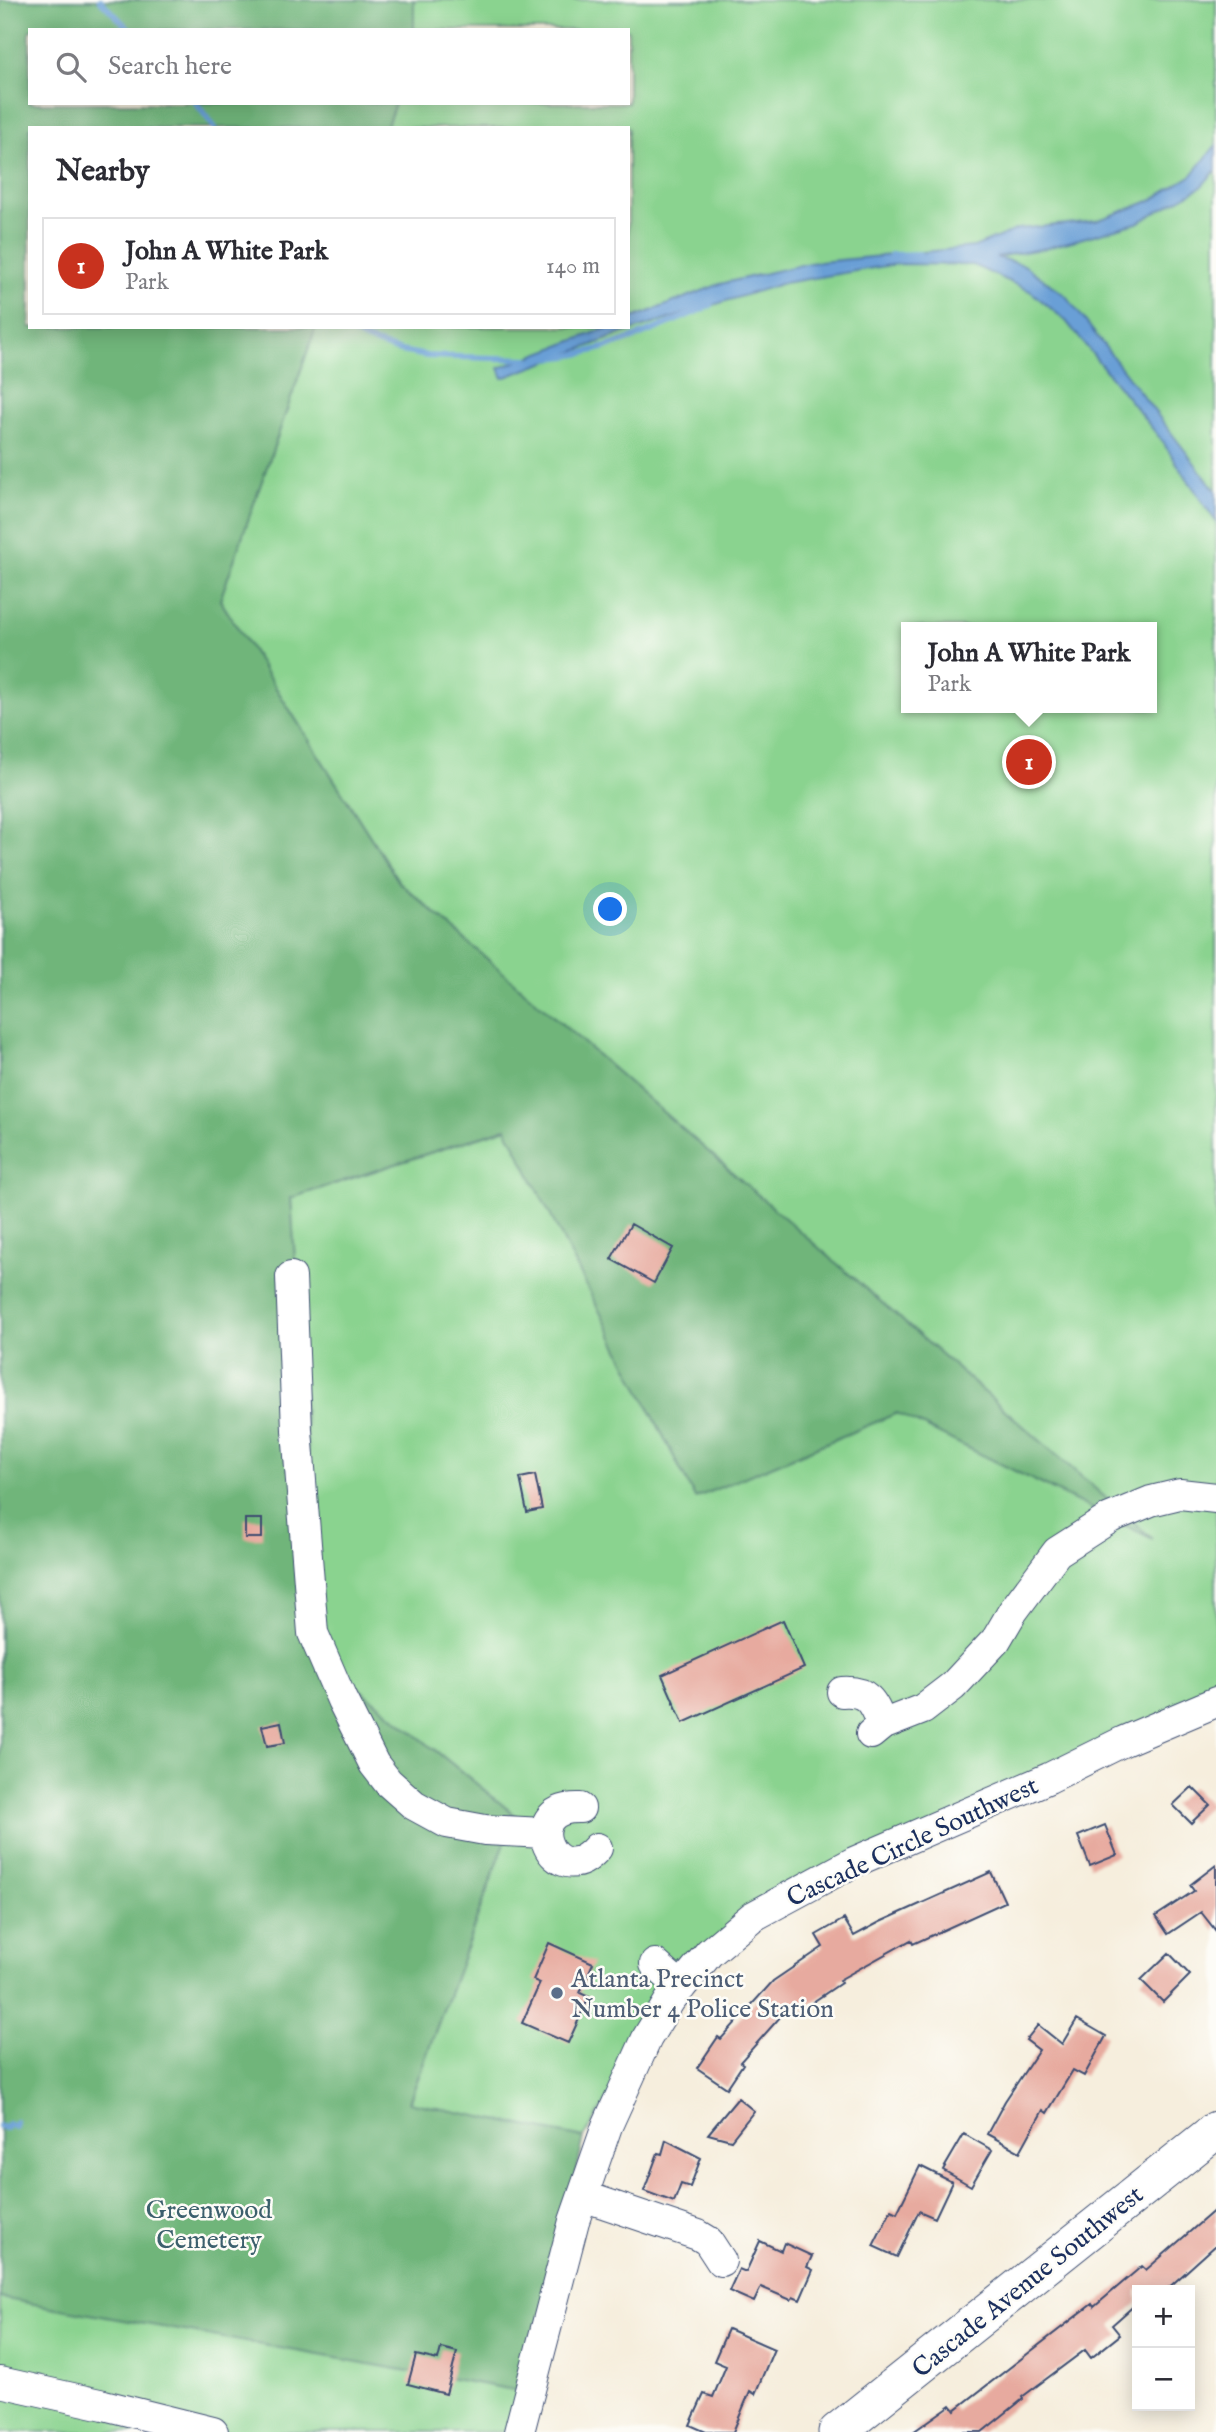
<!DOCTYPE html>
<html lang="en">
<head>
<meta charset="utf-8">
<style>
	:root { --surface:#fff; --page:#f2f2f3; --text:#2b2b33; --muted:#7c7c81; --line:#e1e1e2; --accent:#c8321e }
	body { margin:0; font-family:"IM FELL English",serif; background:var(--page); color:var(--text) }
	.controls { position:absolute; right:21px; bottom:21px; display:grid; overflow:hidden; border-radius:0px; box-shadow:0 4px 18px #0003 }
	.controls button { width:63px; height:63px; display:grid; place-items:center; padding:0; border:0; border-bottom:2px solid var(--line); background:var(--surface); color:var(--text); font:35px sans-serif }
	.you { position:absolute; left:611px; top:910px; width:24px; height:24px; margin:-18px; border:5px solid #fff; border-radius:50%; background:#1a73e8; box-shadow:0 0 0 10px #1a73e833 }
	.badge { display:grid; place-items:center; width:46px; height:46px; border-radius:50%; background:var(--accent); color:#fff; font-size:23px; font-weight:700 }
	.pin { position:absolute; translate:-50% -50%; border:4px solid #fff; box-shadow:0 2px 7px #0006 }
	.popup { position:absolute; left:901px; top:622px; width:256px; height:91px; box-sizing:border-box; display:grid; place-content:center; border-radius:0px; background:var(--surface); filter:drop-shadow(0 2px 5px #0005); font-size:23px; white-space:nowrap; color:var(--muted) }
	.popup b { font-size:26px; color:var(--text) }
	.popup::after { content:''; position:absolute; left:50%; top:100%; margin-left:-14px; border:14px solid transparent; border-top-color:var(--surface) }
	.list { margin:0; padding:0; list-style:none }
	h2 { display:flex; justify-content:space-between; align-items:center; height:91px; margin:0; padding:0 28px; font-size:30px }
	h2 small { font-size:23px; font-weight:400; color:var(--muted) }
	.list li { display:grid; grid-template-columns:46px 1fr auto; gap:21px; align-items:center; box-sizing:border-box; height:98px; margin:0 14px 14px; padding:0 14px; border:2px solid var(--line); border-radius:0px }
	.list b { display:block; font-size:26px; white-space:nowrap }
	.list p { margin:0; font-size:23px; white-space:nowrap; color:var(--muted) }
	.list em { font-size:23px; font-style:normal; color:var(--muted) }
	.icon { flex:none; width:38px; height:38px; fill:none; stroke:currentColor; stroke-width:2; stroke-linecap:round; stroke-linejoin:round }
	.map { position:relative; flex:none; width:1216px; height:2432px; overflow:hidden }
	.search { position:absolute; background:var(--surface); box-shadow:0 4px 18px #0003; left:28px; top:28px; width:602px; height:77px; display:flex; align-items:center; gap:18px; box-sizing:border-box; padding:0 24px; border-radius:0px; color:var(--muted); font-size:26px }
	.panel { position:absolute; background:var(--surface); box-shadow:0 4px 18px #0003; left:28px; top:126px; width:602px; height:203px; border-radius:0px }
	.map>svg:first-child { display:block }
	.green { fill:#8ad38f; stroke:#528176; stroke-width:2; fill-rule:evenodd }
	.forest { fill:#6fb57a; stroke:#45726c; stroke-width:2 }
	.water { fill:#699fd6; stroke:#42679a; stroke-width:2 }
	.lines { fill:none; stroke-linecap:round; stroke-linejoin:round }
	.stream { stroke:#699fd6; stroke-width:6 }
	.building { fill:#e7aa9f }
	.minor-casing { stroke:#3c4c71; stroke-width:32 }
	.major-casing { stroke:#3c4c71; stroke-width:39 }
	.minor { stroke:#fff; stroke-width:30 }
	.major { stroke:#fff; stroke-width:37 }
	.service-dot { fill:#5c6f8a; stroke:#fdfcf7; stroke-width:2.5 }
	.labels { text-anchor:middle; stroke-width:5; stroke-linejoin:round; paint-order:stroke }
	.street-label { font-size:26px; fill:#1b2f5e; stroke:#fdfcf7 }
	.service-label { font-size:26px; fill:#4e5e75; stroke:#fdfcf7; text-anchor:start }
	.park-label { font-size:26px; fill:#3c606d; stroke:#fdfcf7 }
</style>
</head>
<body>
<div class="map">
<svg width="1216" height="2432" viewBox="0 0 1216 2432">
	<rect width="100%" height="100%" fill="#fdfcf7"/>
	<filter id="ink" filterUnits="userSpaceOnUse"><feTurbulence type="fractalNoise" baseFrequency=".0143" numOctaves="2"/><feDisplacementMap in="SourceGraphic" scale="14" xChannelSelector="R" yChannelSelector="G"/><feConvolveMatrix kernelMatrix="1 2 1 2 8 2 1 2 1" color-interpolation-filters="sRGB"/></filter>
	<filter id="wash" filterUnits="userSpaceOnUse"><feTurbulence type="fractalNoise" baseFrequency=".00686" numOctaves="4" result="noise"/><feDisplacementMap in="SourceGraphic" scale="28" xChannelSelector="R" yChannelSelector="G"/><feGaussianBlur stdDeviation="1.57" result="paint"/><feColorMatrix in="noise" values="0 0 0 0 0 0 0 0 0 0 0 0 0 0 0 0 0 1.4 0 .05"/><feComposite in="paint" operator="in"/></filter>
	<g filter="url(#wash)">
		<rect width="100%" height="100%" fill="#f6eedd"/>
		<path class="green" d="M414,0H1216V1705L783,1902L666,2003L584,2138L409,2103L515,1815L320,1657L291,1198L507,1128L695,1498L897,1413L1150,1537L399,882L220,600L316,327H628V128H386L395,103H628V30H414ZM906,627H1152V708H906Z
			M0,1627L549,2317L519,2432H0Z"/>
		<path class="forest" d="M0,0H414V30H30V103H395L386,128H30V327H316L220,600L399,882L1153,1539L897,1413L695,1498L506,1128L291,1198L320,1657L515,1815L409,2102L584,2138L553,2280L520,2391L0,2298Z"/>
		<path class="water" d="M1216,145V170L1201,187L1137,223L1047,248L996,257L1024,265L1066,296L1216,491V522L1160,438L1066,321L1030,291L973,265L897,264L784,283L624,333L503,378L499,368L610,327H628V320L720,284L809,263L974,247L1018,229L1096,221L1150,201L1192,175Z"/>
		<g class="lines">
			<path class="stream" d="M100,0L130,30
				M196,103L215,128
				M891,255L919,254
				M343,327L367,340L396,350L427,356L528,359
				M549,358C605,354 660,327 711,305
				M0,2127L6,2128L8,2124L15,2127L16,2122"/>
		</g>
		<g id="blocks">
			<path class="building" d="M631,1224L673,1248L654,1283L611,1259Z
				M535,1475L542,1509L527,1512L520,1478Z
				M245,1519H262V1538H245Z
				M783,1620L804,1668L683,1723L662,1675Z
				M281,1722L285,1743L267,1746L262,1726Z
				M1192,1787L1210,1805L1191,1823L1173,1805Z
				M1105,1825L1117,1855L1090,1866L1078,1836Z
				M1216,1865V1931L1201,1912L1168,1934L1156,1916L1194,1891L1190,1885Z
				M991,1872L1005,1902L913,1944L911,1940L839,1980L841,1983L795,2014L790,2006L740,2062L743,2064L727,2088L697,2068L718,2037L721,2039L773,1981L823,1947L816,1935L844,1919L854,1936L880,1922Z
				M549,1943L593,1963L580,1993L589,1997L568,2043L522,2023L540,1983L533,1980Z
				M1169,1953L1190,1975L1163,2002L1141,1980Z
				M1077,2019L1106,2036L1084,2076L1073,2070L1047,2113L1043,2110L1020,2152L987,2134L1005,2101L1039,2050L1026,2040L1038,2025L1062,2044Z
				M738,2098L754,2111L731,2140L708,2134Z
				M964,2134L992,2150L971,2186L943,2170Z
				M666,2140L701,2158L690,2187L681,2184L674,2202L644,2191L658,2153L662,2154Z
				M920,2166L952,2182L935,2218L919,2211L897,2257L873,2246L891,2210L897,2213Z
				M1216,2209V2245L1166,2290H1137V2303L1112,2325L1120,2335L1091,2358L1085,2350L1022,2397L1023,2399L982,2432H913L951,2405L955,2410L1092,2304L1094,2307L1142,2266L1146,2270Z
				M760,2241L781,2251L784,2243L812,2256L807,2267L813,2270L800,2300L793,2297L791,2300L761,2287L754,2302L729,2291L739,2269L746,2272Z
				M728,2329L774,2349L755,2394L750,2391L733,2432H706L690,2425L704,2394L713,2397L726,2366L714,2361Z
				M441,2348L457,2352L446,2394L408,2384L416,2355L438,2360Z"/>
		</g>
	</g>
	<g filter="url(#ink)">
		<use href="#blocks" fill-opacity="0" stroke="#3c4c71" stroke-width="2"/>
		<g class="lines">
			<defs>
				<path id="minor" d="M291,1277L297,1430L313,1633L342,1700L374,1764L388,1782L414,1805L447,1823L485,1830L544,1833
					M842,1692C869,1690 873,1703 882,1725
					M871,1734L882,1725L923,1709L953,1686L996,1640L1013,1611L1057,1552L1110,1518L1151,1501L1180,1494L1216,1498
					M580,1808C514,1806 555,1897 597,1848
					M655,1964L681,1987
					M583,2196L698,2235L708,2241L721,2261
					M0,2382L104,2405L213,2432
					M519,2432L574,2221L607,2126L647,2038L670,2000L709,1953L752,1917L854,1862L1049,1778L1124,1741L1216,1702"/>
				<path id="major" d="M837,2432L1216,2130"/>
			</defs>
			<use href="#minor" class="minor-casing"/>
			<use href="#major" class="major-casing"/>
			<use href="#minor" class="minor"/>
			<use href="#major" class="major"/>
		</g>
	</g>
	<circle class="service-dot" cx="557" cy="1993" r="7"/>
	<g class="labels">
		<g class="street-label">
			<text transform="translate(912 1841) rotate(-25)" y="9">Cascade Circle Southwest</text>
			<text transform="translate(1027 2281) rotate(-39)" y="9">Cascade Avenue Southwest</text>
		</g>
		<g class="service-label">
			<text x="571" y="1987">Atlanta Precinct<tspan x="571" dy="30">Number 4 Police Station</tspan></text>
		</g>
		<g class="park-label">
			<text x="209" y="2218">Greenwood<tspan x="209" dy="30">Cemetery</tspan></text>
		</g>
	</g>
</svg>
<div class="controls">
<button>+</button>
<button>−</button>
</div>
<div class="you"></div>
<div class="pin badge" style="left:1029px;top:762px">1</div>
<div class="popup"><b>John A White Park</b>Park</div>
<div class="search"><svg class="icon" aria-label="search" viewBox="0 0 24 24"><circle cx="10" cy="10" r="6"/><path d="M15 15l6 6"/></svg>Search here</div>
<section class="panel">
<h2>Nearby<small></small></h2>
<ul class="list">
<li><span class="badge">1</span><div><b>John A White Park</b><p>Park</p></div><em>140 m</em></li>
</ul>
</section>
</div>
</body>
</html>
